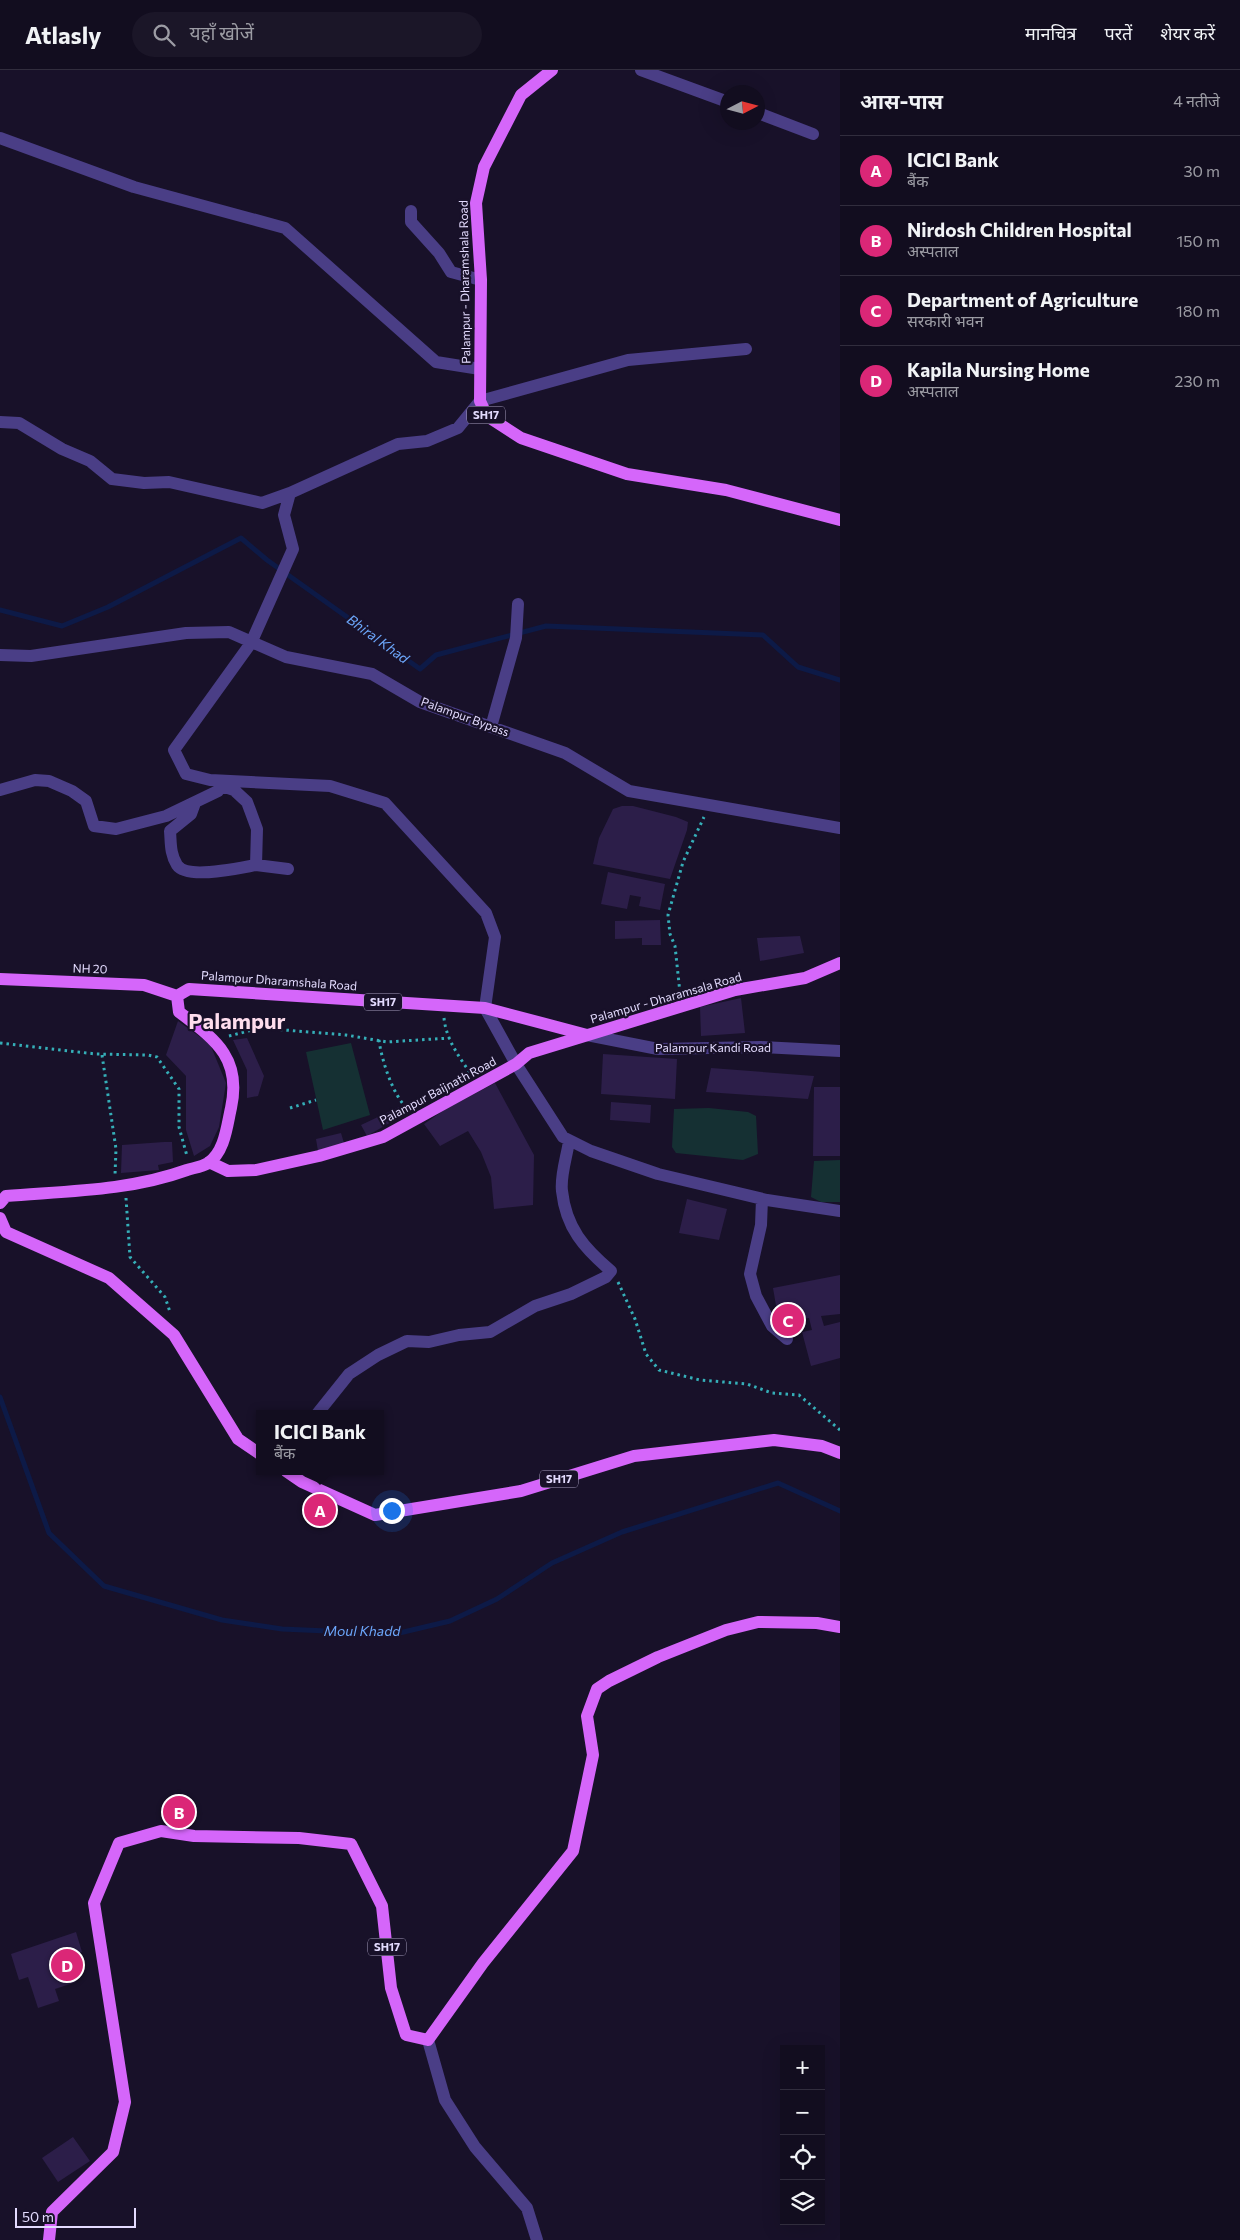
<!DOCTYPE html>
<html lang="hi">
<head>
<meta charset="utf-8">
<style>
	:root { --surface:#120d1f; --page:#1b1628; --text:#f1f3f6; --muted:#9c9ca4; --line:#312d3d; --accent:#db2777 }
	body { margin:0; font-family:Commissioner,"Noto Sans Devanagari",sans-serif; background:var(--page); color:var(--text) }
	.controls { position:absolute; right:15px; bottom:15px; display:grid; overflow:hidden; border-radius:0px; box-shadow:0 5px 20px #0002 }
	.controls button { width:45px; height:45px; display:grid; place-items:center; padding:0; border:0; border-bottom:1px solid var(--line); background:var(--surface); color:var(--text); font:25px sans-serif }
	.compass { position:absolute; left:720px; top:15px; width:45px; height:45px; border-radius:50%; background:var(--surface); box-shadow:0 5px 20px #0002; rotate:84deg }
	.scale { position:absolute; left:15px; bottom:12px; width:121px; box-sizing:border-box; padding-left:5px; border:2px solid #e3dbfe; border-top:0; font-size:14px; line-height:18px; white-space:nowrap; color:#e3dbfe; -webkit-text-stroke:4px #181129; paint-order:stroke }
	.you { position:absolute; left:391px; top:1440px; width:18px; height:18px; margin:-12px; border:4px solid #fff; border-radius:50%; background:#1a73e8; box-shadow:0 0 0 8px #1a73e833 }
	.badge { display:grid; place-items:center; width:32px; height:32px; border-radius:50%; background:var(--accent); color:#fff; font-size:16px; font-weight:700 }
	.pin { position:absolute; translate:-50% -50%; border:2px solid #fff; box-shadow:0 1px 5px #0006 }
	.popup { position:absolute; left:256px; top:1340px; width:128px; height:65px; box-sizing:border-box; display:grid; place-content:center; border-radius:0px; background:var(--surface); filter:drop-shadow(0 1px 4px #0005); font-size:16px; white-space:nowrap; color:var(--muted) }
	.popup b { font-size:19px; color:var(--text) }
	.popup::after { content:''; position:absolute; left:50%; top:100%; margin-left:-10px; border:10px solid transparent; border-top-color:var(--surface) }
	.list { margin:0; padding:0; list-style:none }
	h2 { display:flex; justify-content:space-between; align-items:center; height:65px; margin:0; padding:0 20px; font-size:21px }
	h2 small { font-size:16px; font-weight:400; color:var(--muted) }
	.list li { display:grid; grid-template-columns:32px 1fr auto; gap:15px; align-items:center; box-sizing:border-box; height:70px; padding:0 20px; border-top:1px solid var(--line) }
	.list b { display:block; font-size:19px; white-space:nowrap }
	.list p { margin:0; font-size:16px; white-space:nowrap; color:var(--muted) }
	.list em { font-size:16px; font-style:normal; color:var(--muted) }
	.icon { flex:none; width:28px; height:28px; fill:none; stroke:currentColor; stroke-width:2; stroke-linecap:round; stroke-linejoin:round }
	.map { position:relative; flex:none; width:840px; height:2170px; overflow:hidden }
	header { display:flex; align-items:center; gap:30px; box-sizing:border-box; height:70px; padding:0 25px; background:var(--surface); border-bottom:1px solid var(--line) }
	header strong { font-size:24px }
	nav { display:flex; gap:28px; margin-inline-start:auto; font-size:18px }
	.search { width:350px; height:45px; background:var(--page); display:flex; align-items:center; gap:12px; box-sizing:border-box; padding:0 18px; border-radius:28px; color:var(--muted); font-size:19px }
	main { display:flex }
	aside { flex:1; background:var(--surface) }
	.map>svg:first-child { display:block }
	.green { fill:#153033 }
	.lines { fill:none; stroke-linecap:round; stroke-linejoin:round }
	.stream { stroke:#0d1a47; stroke-width:5 }
	.building { fill:#2c1e49 }
	.path { stroke:#35afb8; stroke-width:3; stroke-dasharray:2.5 4; stroke-linecap:butt }
	.minor { stroke:#4a3e86; stroke-width:12 }
	.major { stroke:#d566fa; stroke-width:12 }
	.labels { text-anchor:middle; stroke-width:4.5; stroke-linejoin:round; paint-order:stroke }
	.shield { fill:#181129; stroke:#a69ebe; stroke-width:1 }
	.shield-label { font-size:11px; font-weight:bold; fill:#e3dbfe }
	.street-label { font-size:12px; fill:#e3dbfe; stroke:#181129 }
	.water-label { font-size:14px; font-style:italic; fill:#6ca6fa; stroke:#181129 }
	.town-label { font-size:22px; font-weight:bold; fill:#fedded; stroke:#181129 }
</style>
</head>
<body>
<header>
<strong>Atlasly</strong>
<div class="search"><svg class="icon" aria-label="search" viewBox="0 0 24 24"><circle cx="10" cy="10" r="6"/><path d="M15 15l6 6"/></svg>यहाँ खोजें</div>
<nav><a>मानचित्र</a><a>परतें</a><a>शेयर करें</a></nav>
</header>
<main>
<div class="map">
<svg width="840" height="2170" viewBox="0 0 840 2170">
	<rect width="100%" height="100%" fill="#181129"/>
	<path class="green" d="M351,973L370,1045L323,1060L306,982Z
		M709,1038L748,1042L756,1046L758,1084L743,1090L676,1083L672,1077L674,1039Z
		M840,1090V1132H821L811,1127L814,1091Z"/>
	<g class="lines">
		<path class="stream" d="M0,540L62,556L108,537L241,468L267,490L420,599L436,585L546,556L763,565L798,597L840,610
			M0,1327L49,1463L104,1516L222,1550L282,1559L395,1564L450,1551L497,1529L552,1493L622,1462L778,1413L840,1441"/>
	</g>
	<path class="building" d="M622,736H633L676,747L688,752L687,760L670,809L593,794L599,768L613,739Z
		M608,802L665,814L660,840L639,836L641,827L630,825L627,839L601,834Z
		M660,850L661,875H642V868L615,869V851Z
		M800,866L804,883L760,891L757,868Z
		M741,928L745,963L701,966L700,937Z
		M178,951L210,974L226,1013L219,1057L210,1076L194,1086L186,1060V1006L166,985Z
		M247,968L264,1006L258,1026L247,1028V1000L233,970Z
		M603,984L677,989L675,1029L601,1024Z
		M711,998L814,1006L808,1029L706,1022Z
		M495,1013L534,1085L533,1135L494,1139L491,1107L481,1082L468,1061L440,1076L424,1054L444,1040Z
		M814,1017H840V1086H813Z
		M611,1032L651,1035L650,1053L610,1050Z
		M399,1037L405,1044L367,1066L361,1055Z
		M341,1063L344,1073L318,1081L316,1069Z
		M164,1072H172L173,1092L158,1095L159,1100L121,1103L122,1075Z
		M687,1129L727,1139L719,1170L679,1163Z
		M840,1205V1244L821,1246L824,1256L840,1252V1288L811,1296L802,1262L812,1260L809,1248L779,1253L773,1218Z
		M76,1862L82,1882L68,1887L76,1912L55,1919L59,1931L38,1938L28,1907L19,1910L11,1884Z
		M73,2067L90,2091L58,2112L42,2088Z"/>
	<g class="lines">
		<path class="path" d="M680,923L675,876L670,864L668,845L683,792L704,747
			M444,948C446,969 459,987 471,1004
			M229,966L260,958L346,965L387,972L450,968
			M379,970C381,988 393,1026 407,1038
			M0,973L96,984L148,985L157,987L179,1019V1057L187,1086
			M102,985L116,1079L115,1105
			M290,1038L316,1030
			M126,1128L130,1187L165,1227L170,1242
			M618,1212L635,1249L646,1284L659,1300L700,1310L747,1314L772,1323L799,1325L840,1360"/>
		<path class="minor" d="M641,0L728,32
			M758,43L813,64
			M0,68L134,117L285,158L436,292L480,299
			M411,141V152L439,183L451,202L481,210
			M746,279L628,290L480,331L458,358L427,371L398,374L290,423L284,445L293,479L251,573L174,680L186,704L210,710L330,716L385,733L486,843L495,867L485,938L516,994L563,1067L591,1081L658,1104L767,1130L840,1141
			M0,352L19,353L62,379L90,391L112,409L144,413L169,412L262,433L290,423
			M0,585L31,586L186,563L229,562L286,587L372,604L420,632L565,683L629,721L840,758
			M491,657L516,568L518,534
			M222,716L234,720L247,732L257,759L256,795L288,799
			M0,720L35,710L49,711L72,721L86,731L94,756L116,759L166,746L218,721L225,711
			M195,733L191,744L170,761C171,773 170,784 177,795C187,810 239,798 256,795
			M587,965L658,979L761,977L840,981
			M762,1129L761,1155L750,1204L756,1226L772,1256L787,1269
			M317,1344L349,1304L378,1285L407,1271L429,1272L459,1265L490,1262L535,1236L571,1224L606,1207L611,1201C584,1178 566,1158 562,1121C560,1106 567,1086 569,1071
			M428,1970L445,2030L475,2077L527,2138L537,2170"/>
		<path class="major" d="M552,0L521,25L484,97L476,133L481,210L480,331L487,346L521,368L627,404L726,420L840,450
			M0,909L144,915L177,926
			M177,926L189,919L485,938L587,965
			M209,1092L228,1101L256,1100L319,1086L383,1067L516,994L529,983L735,920L805,908L840,893
			M0,1133L6,1126C67,1121 129,1121 187,1100C193,1098 202,1097 208,1093C225,1082 227,1055 231,1038C242,987 214,969 179,942L177,926
			M0,1148L6,1162L109,1208L174,1265L238,1369L260,1384
			M286,1401L302,1412L375,1445L521,1421L634,1386L774,1370L822,1376L840,1383
			M49,2170L52,2142L113,2082L125,2032L94,1833L119,1773L161,1761L194,1766L299,1768L351,1774L382,1836L391,1918L406,1965L428,1970L483,1893L573,1781L593,1685L587,1646L597,1619L609,1611L658,1587L726,1560L758,1552L817,1553L840,1557"/>
	</g>
	<g class="labels">
		<g class="shield">
			<rect x="467" y="336.5" width="38" height="17" rx="4"/>
			<rect x="364" y="923.5" width="38" height="17" rx="4"/>
			<rect x="540" y="1400.5" width="38" height="17" rx="4"/>
			<rect x="368" y="1868.5" width="38" height="17" rx="4"/>
		</g>
		<g class="shield-label">
			<text x="486" y="349">SH17</text>
			<text x="383" y="936">SH17</text>
			<text x="559" y="1413">SH17</text>
			<text x="387" y="1881">SH17</text>
		</g>
		<g class="street-label">
			<text transform="translate(465 212) rotate(-91)" y="4">Palampur - Dharamshala Road</text>
			<text transform="translate(465 647) rotate(20)" y="4">Palampur Bypass</text>
			<text transform="translate(90 899) rotate(2)" y="4">NH 20</text>
			<text transform="translate(279 911) rotate(4)" y="4">Palampur Dharamshala Road</text>
			<text transform="translate(666 928) rotate(-16)" y="4">Palampur - Dharamsala Road</text>
			<text x="713" y="982">Palampur Kandi Road</text>
			<text transform="translate(438 1021) rotate(-28)" y="4">Palampur Baijnath Road</text>
		</g>
		<g class="water-label">
			<text transform="translate(378 569) rotate(36)" y="5">Bhiral Khad</text>
			<text x="362" y="1566">Moul Khadd</text>
		</g>
		<g class="town-label">
			<text x="237" y="959">Palampur</text>
		</g>
	</g>
</svg>
<div class="controls">
<button>+</button>
<button>−</button>
<button><svg class="icon" aria-label="locate" viewBox="0 0 24 24"><circle cx="12" cy="12" r="6"/><path d="M12 2v4M12 18v4M2 12h4M18 12h4"/></svg></button>
<button><svg class="icon" aria-label="layers" viewBox="0 0 24 24"><path d="M12 4l9 5-9 5-9-5zM3 14l9 5 9-5"/></svg></button>
</div>
<svg class="compass" viewBox="-18 -18 36 36"><path d="M0-13l5 13h-10z" fill="#e53935"/><path d="M0 13l5-13h-10z" fill="#9c9ca4"/></svg>
<div class="scale">50 m</div>
<div class="you"></div>
<div class="pin badge" style="left:320px;top:1440px">A</div>
<div class="popup"><b>ICICI Bank</b>बैंक</div>
<div class="pin badge" style="left:179px;top:1742px">B</div>
<div class="pin badge" style="left:788px;top:1250px">C</div>
<div class="pin badge" style="left:67px;top:1895px">D</div>
</div>
<aside>
<h2>आस-पास<small>4 नतीजे</small></h2>
<ul class="list">
<li><span class="badge">A</span><div><b>ICICI Bank</b><p>बैंक</p></div><em>30 m</em></li>
<li><span class="badge">B</span><div><b>Nirdosh Children Hospital</b><p>अस्पताल</p></div><em>150 m</em></li>
<li><span class="badge">C</span><div><b>Department of Agriculture</b><p>सरकारी भवन</p></div><em>180 m</em></li>
<li><span class="badge">D</span><div><b>Kapila Nursing Home</b><p>अस्पताल</p></div><em>230 m</em></li>
</ul>
</aside>
</main>
</body>
</html>
